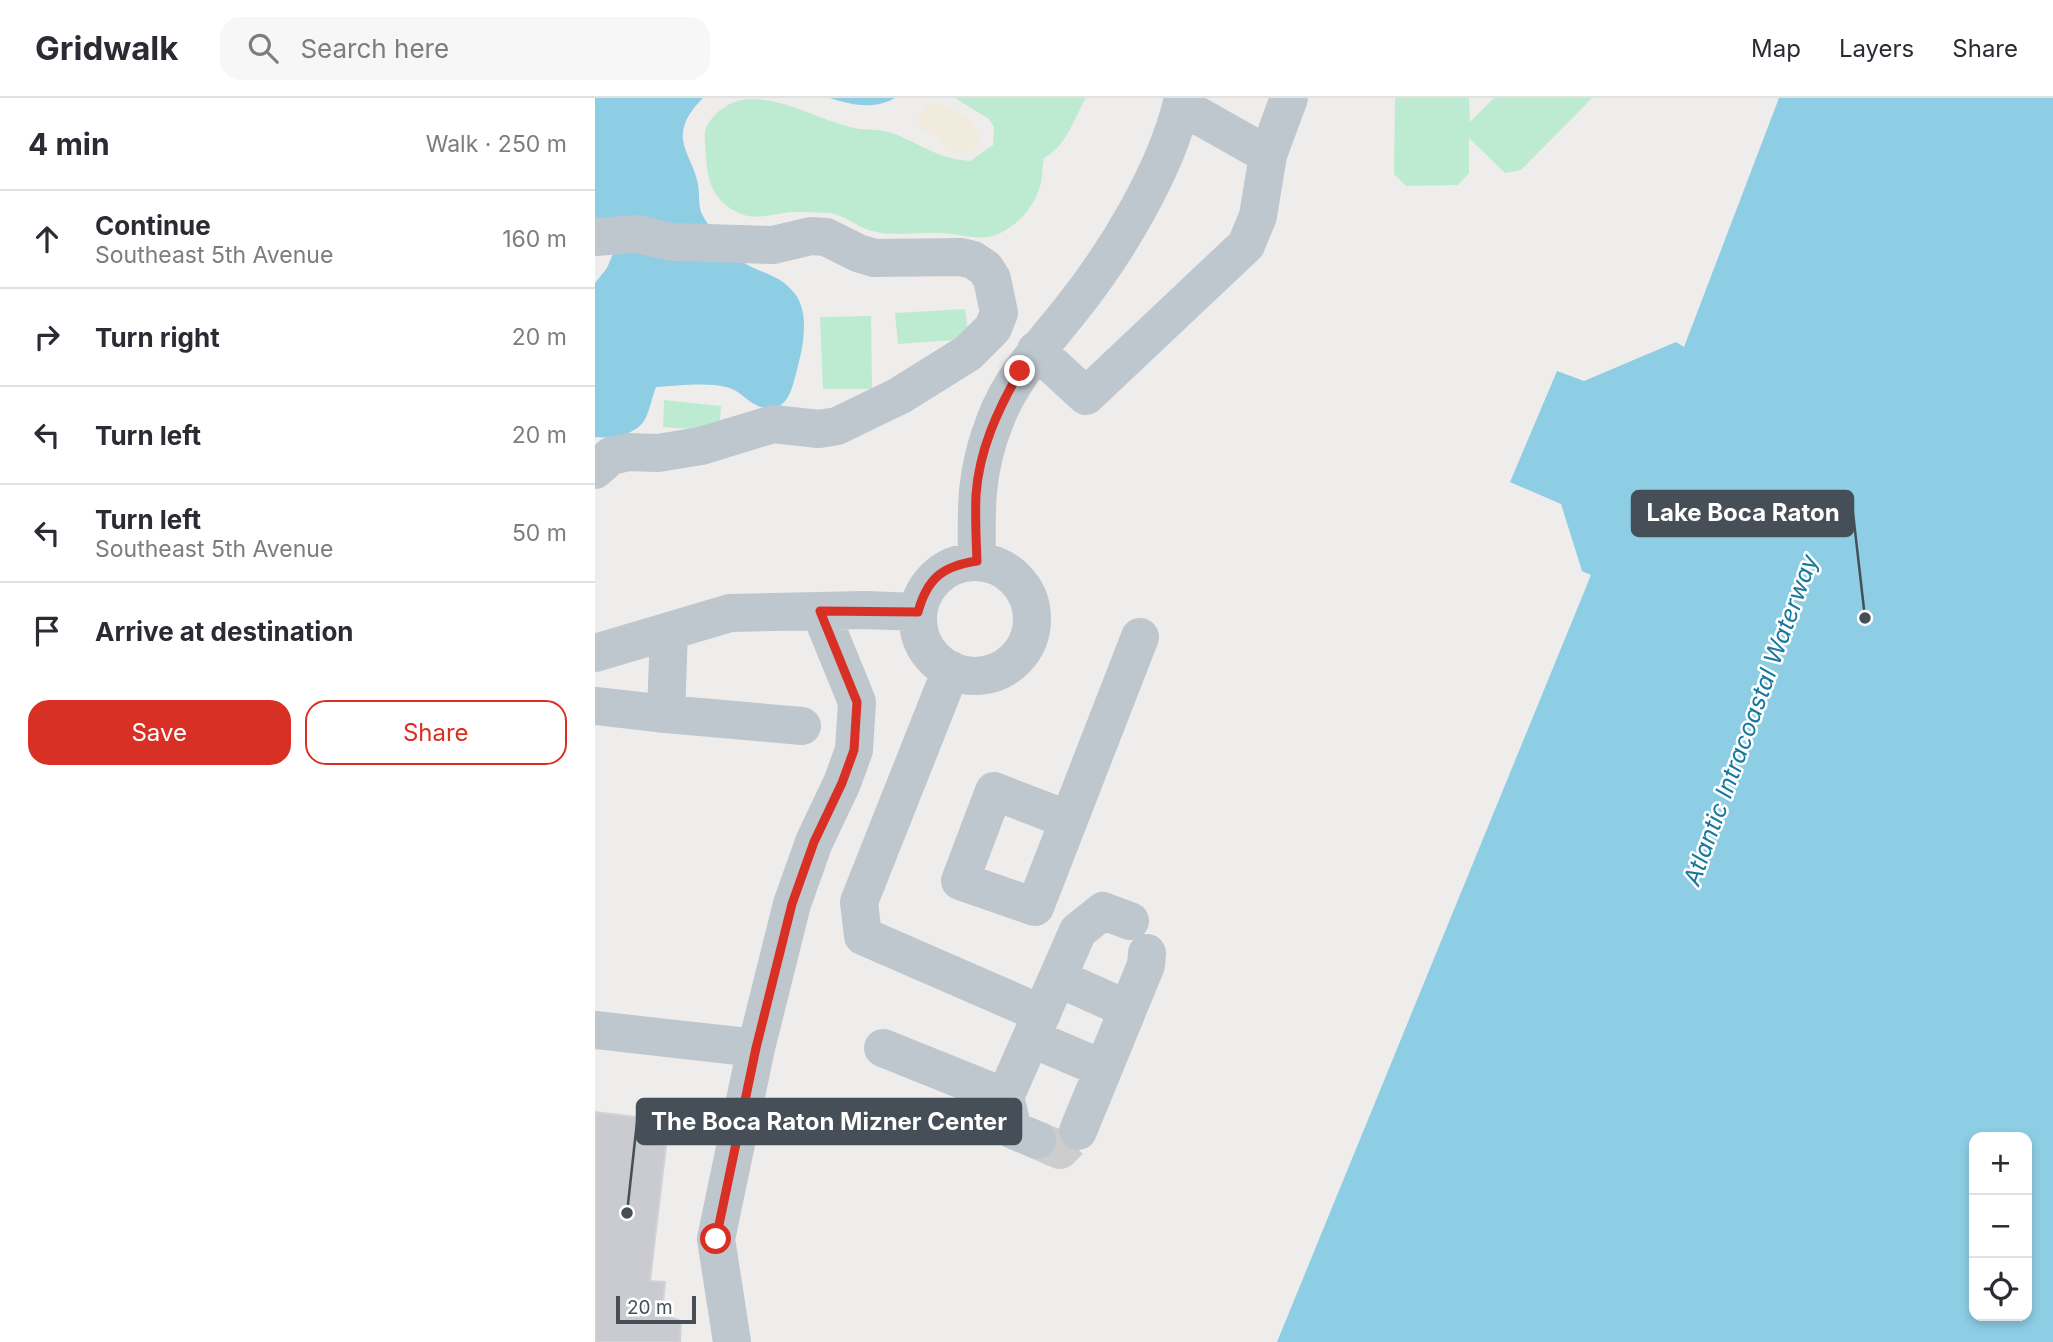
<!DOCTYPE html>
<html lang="en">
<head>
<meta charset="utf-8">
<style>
	:root { --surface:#fff; --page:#f7f7f7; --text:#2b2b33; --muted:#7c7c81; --line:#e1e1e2; --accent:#d93025 }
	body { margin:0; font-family:Inter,sans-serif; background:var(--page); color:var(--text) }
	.controls { position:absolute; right:21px; bottom:21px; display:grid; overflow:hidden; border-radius:14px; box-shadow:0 4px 10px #0003 }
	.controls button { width:63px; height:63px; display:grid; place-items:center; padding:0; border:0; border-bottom:2px solid var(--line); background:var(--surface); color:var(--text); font:35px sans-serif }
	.scale { position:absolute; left:21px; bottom:18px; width:80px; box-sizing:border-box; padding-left:7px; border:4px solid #464f58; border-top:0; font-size:19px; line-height:24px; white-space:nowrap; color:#464f58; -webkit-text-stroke:5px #fff; paint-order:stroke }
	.stop { position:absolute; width:21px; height:21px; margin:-16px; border:5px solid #d93025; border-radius:50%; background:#fff }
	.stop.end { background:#d93025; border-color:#fff; box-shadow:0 2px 7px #0008 }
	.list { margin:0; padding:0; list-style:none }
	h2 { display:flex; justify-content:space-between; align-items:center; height:91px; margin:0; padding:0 28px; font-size:30px }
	h2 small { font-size:23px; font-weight:400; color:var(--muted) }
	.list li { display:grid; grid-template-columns:46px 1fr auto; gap:21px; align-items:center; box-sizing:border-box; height:98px; padding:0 28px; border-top:2px solid var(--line) }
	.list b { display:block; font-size:26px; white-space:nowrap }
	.list p { margin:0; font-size:23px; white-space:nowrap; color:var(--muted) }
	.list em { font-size:23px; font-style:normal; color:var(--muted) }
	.actions { display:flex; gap:14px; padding:21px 28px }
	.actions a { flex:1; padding:16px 0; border:2px solid var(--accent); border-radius:21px; text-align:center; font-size:24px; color:var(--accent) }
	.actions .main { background:var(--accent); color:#fff }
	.icon { flex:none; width:38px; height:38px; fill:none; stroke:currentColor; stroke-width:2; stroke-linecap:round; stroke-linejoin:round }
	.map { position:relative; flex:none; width:1458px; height:1244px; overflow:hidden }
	header { display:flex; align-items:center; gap:42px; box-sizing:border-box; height:98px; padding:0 35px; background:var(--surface); border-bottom:2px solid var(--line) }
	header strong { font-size:33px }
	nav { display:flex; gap:38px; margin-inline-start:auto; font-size:24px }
	.search { width:490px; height:63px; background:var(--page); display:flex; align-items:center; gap:18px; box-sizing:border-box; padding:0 24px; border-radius:21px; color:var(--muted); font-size:26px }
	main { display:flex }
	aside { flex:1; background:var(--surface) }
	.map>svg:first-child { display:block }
	.green { fill:#bdebd1 }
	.sand { fill:#f0ebdd }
	.water { fill:#8dcee5; fill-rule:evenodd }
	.building { fill:#cacbd1; stroke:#d1d2d8; stroke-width:2 }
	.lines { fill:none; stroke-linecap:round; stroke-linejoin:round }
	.minor-tunnel { stroke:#cdcdce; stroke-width:38; stroke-dasharray:38 19; stroke-linecap:butt }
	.minor { stroke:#bec6ce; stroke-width:38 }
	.route { stroke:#d93025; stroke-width:9 }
	.labels { text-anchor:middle; stroke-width:5; stroke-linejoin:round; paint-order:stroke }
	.water-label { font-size:24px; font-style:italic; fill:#16789c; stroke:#fff }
	.leader { fill:none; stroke:#464f58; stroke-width:2.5 }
	.callout-dot { fill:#464f58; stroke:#fff; stroke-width:2.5 }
	.callout { fill:#464f58; stroke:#464f58; stroke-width:2.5 }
	.callout-label { font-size:24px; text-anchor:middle; font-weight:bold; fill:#fff }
</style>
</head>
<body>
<header>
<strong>Gridwalk</strong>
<div class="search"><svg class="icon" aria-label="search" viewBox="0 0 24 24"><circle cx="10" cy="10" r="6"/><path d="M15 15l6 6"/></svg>Search here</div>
<nav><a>Map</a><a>Layers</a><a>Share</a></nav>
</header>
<main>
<aside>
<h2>4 min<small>Walk · 250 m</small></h2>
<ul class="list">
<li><svg class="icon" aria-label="ahead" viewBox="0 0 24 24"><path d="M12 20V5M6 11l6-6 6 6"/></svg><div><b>Continue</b><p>Southeast 5th Avenue</p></div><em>160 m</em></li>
<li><svg class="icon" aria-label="right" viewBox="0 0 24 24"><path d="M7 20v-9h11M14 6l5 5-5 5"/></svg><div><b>Turn right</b></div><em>20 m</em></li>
<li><svg class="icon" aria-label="left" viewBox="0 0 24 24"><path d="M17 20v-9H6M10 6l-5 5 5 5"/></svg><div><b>Turn left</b></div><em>20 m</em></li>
<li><svg class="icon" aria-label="left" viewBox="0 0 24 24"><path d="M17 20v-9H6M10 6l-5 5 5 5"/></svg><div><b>Turn left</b><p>Southeast 5th Avenue</p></div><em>50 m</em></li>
<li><svg class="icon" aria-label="arrive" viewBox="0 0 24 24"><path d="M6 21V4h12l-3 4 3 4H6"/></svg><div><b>Arrive at destination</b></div></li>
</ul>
<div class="actions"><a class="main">Save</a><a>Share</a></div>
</aside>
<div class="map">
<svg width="1458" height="1244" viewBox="0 0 1458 1244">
	<rect width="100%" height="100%" fill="#efecec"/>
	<path class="green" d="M360,0H491C478,21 473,47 449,60C447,70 448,81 444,91C438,112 415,136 392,139C376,141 361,135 345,135C322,134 299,139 277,133C261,129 250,116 233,115C221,114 208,114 196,114C177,116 158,124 140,113C118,101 113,84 111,60C111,52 109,42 110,34C115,15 136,2 154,1C189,0 222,21 255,29C268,33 284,30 297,35C327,46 340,60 375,63L398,47L399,29L394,21Z
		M800,0H874L875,24L899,0H997L926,72L910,75L874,40V75L863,87L811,88L799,76Z
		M370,211L374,241L303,246L300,215Z
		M276,218L277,291H228L225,219Z
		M69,302L126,308L124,333L68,329Z"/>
	<path class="sand" d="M335,5C355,6 380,20 385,40L380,51L368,56L352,53L345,40L328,32L324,27V16Z"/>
	<path class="water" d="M0,0H108C97,11 86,25 88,42C90,55 99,69 102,82C105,92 103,104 106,114C111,126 135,156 146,163C165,176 184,175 200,196C217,218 206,258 199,283C196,294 191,309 177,310C156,312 149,293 131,289C111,284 81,288 61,289C57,299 55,312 50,321C42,337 16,341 0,339V185L12,170L20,151L0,121Z
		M235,0H300C280,12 256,7 235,0Z
		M1184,0H1458V1244H682L996,477L987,473L966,406L915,384L962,273L989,283L1081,244L1089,249ZM1379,1039H1432V1218H1379Z"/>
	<path class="building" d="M0,1014L58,1021L54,1043L71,1048L55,1183L70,1184L67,1216L86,1223L85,1244H0Z"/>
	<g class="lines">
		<path class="minor-tunnel" d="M442,1042L465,1052L483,1033"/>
		<path class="minor" d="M673,57L694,0
			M0,139L42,136L77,144L178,147L216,138L231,139L263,155L279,160L366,159L378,162L390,170L397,181L404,215L398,230L373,255L304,298L242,328L224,331L178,326L106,348L63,355L34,354L16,358L0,372
			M441,252L491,298L651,147L663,118L673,57L586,8
			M382,463C381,411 380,373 400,323C416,280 446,249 474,214C520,157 572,72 588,0
			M323 521a57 57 0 1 1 114 0a57 57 0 1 1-114 0Z
			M0,555L135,515L270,512L323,514
			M356,572L264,804L268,838L447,916
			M0,608L71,616L74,533
			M71,616L207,628
			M474,722L399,693L365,783L440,809L545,539
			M463,880L532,911
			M0,932L161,950
			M436,940L508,971
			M288,950L410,999
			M483,1033L551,867L552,855
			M442,1042L418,1032L410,999L483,833L508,813L535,823
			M137,1244L121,1141L161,950L197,806L219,744L247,685L259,652L262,604L225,513"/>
	</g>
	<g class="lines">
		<path class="route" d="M121,1141L161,950L197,806L219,744L247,685L259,652L262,604L225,513L323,514C332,481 347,468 382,463C381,441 380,419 381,397C384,352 403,311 425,273"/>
	</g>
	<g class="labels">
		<g class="water-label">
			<text transform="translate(1156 622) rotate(-70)" y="8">Atlantic Intracoastal Waterway</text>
		</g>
	</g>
	<path class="leader" d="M1270 520L1258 415M32 1115L42 1024"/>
	<g class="callout-dot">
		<circle cx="1270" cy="520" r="7"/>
		<circle cx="32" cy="1115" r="7"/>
	</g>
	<g class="callout">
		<rect x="1037" y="393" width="221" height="45" rx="7"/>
		<rect x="42" y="1001" width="384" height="45" rx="7"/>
	</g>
	<g class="callout-label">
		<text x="1148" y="423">Lake Boca Raton</text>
		<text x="234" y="1032">The Boca Raton Mizner Center</text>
	</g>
</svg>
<div class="controls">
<button>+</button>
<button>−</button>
<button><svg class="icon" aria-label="locate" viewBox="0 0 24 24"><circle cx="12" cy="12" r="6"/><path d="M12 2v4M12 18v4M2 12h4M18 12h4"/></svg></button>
</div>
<div class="scale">20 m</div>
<div class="stop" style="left:121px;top:1141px"></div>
<div class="stop end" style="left:425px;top:273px"></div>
</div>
</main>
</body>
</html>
